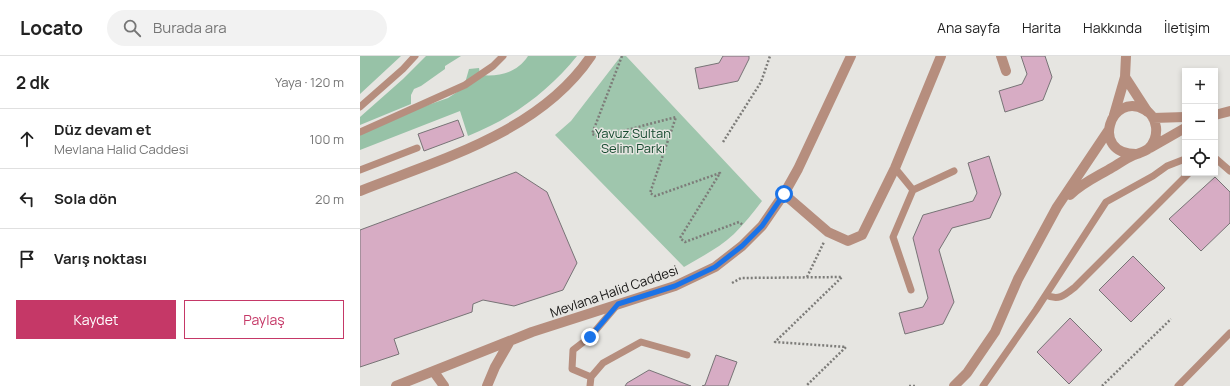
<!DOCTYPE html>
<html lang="tr">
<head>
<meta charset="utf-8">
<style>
	:root { --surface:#fff; --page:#f2f2f2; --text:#222; --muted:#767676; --line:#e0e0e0; --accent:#c53867 }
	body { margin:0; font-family:Manrope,sans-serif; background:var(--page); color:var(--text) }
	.controls { position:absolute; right:12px; top:12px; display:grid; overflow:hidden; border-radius:0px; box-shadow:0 2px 6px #0003 }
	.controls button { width:36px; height:36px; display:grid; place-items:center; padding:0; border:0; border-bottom:1px solid var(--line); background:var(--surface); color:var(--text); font:20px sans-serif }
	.stop { position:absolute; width:12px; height:12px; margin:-9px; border:3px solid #1a73e8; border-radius:50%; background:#fff }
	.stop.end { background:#1a73e8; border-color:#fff; box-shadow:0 1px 4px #0008 }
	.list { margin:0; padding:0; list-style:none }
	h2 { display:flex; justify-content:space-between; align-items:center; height:52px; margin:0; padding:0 16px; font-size:17px }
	h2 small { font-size:13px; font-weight:400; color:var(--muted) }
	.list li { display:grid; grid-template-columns:26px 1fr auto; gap:12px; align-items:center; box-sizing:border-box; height:60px; padding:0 16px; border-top:1px solid var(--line) }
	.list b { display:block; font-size:15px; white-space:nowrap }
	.list p { margin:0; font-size:13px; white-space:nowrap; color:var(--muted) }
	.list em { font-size:13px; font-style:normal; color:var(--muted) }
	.actions { display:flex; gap:8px; padding:12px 16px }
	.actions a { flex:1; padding:9px 0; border:1px solid var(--accent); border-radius:0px; text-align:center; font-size:14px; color:var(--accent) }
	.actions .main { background:var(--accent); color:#fff }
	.icon { flex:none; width:22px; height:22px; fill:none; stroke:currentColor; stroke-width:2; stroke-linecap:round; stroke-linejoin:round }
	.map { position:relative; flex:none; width:870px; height:330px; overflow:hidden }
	header { display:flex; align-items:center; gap:24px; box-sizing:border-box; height:56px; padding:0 20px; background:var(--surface); border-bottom:1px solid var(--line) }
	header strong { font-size:19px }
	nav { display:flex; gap:22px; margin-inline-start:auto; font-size:14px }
	.search { width:280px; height:36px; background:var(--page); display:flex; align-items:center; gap:10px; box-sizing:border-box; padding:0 14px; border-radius:22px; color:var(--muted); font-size:15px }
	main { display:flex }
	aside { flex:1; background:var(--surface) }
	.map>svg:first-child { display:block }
	.green { fill:#9fc6ad }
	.forest { fill:#97c2a7 }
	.building { fill:#d7acc4; stroke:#777476 }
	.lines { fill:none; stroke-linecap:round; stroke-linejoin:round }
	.path { stroke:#7d7c79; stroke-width:2.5; stroke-dasharray:2 2; stroke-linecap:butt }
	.service { stroke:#b68e7e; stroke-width:7 }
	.minor { stroke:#b68e7e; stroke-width:10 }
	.tertiary { stroke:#b68e7e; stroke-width:10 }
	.route { stroke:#1a73e8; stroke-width:5 }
	.labels { text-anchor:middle; stroke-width:3; stroke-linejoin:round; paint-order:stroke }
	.park-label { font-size:13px; fill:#164a2f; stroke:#e6e5e1 }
	.street-label { font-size:13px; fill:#171615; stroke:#e6e5e1 }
</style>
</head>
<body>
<header>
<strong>Locato</strong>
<div class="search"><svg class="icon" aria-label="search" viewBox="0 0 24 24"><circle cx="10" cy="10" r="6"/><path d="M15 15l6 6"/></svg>Burada ara</div>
<nav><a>Ana sayfa</a><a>Harita</a><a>Hakkında</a><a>İletişim</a></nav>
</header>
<main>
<aside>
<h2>2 dk<small>Yaya · 120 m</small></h2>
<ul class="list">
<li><svg class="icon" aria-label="ahead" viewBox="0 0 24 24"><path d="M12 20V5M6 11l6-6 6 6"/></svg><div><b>Düz devam et</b><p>Mevlana Halid Caddesi</p></div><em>100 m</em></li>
<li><svg class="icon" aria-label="left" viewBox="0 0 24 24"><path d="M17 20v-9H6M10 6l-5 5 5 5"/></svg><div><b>Sola dön</b></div><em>20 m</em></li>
<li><svg class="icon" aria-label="arrive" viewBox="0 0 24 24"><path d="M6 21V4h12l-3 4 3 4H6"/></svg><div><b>Varış noktası</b></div></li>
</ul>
<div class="actions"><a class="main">Kaydet</a><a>Paylaş</a></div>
</aside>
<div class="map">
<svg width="870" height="330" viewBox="0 0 870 330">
	<rect width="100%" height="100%" fill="#e6e5e1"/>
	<path class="green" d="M261,0H266L402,145C393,157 384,168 374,178C359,192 341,201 324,211L195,79L211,65Z"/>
	<path class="forest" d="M0,0H41L0,38Z
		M66,0H101L85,10V13L61,30L54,33L51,39V48L0,69V61L43,23Z
		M168,0H217C188,36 151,63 108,80L100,55L0,94V77L65,50L88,42L97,36L105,27L109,13L119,12L120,19C139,21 157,17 168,0Z"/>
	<path class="building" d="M363,0H389V3L378,25L339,33L335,12L359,7Z
		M661,0H685L692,21L683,44L645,56L639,35L662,28L667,18Z
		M98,64L104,80L64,95L58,78Z
		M629,100L641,138L630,162L592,172L579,194L594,246L583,268L545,278L539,257L563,251L568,242L553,182L563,159L613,145L617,137L608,107Z
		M156,116L187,136L217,207L203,234L154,250L123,244L113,248L112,256L34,283L39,298L0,311V174Z
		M855,121L870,136V167L841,195L809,163Z
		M773,200L805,232L771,266L739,234Z
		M710,262L742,294L709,328L677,296Z
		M356,299L377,306L368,330H342L345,329Z
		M289,314L331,330H265L267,327Z"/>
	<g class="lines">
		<path class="path" d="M262,0L232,78L240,81L316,61L290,137L295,140L360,117L320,182L325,186L379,166L383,169
			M363,86L401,26L410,0
			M447,221L464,186
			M372,227L381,222L482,221L415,286L486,291L446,330
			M549,330H555
			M742,330L811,263"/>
		<path class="service" d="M0,51L43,13L55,0
			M0,76L105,29L133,10L143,0
			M855,102L870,115
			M535,112L553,134
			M0,114L57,92
			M551,234L533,181L553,134L594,115
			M686,239C699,245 705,239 715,231L829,117
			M258,248L230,281L213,294L212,313L231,321L243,307L281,286L327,299
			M230,330L231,321
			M623,330L676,254L746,146L793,120L807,110L825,103
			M818,330L870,277"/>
		<path class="minor" d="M641,0L646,15
			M765,21L787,55
			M754,59L765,21L766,0
			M0,135C81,103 180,76 231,0
			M424,138L468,176L488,185L502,179L535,112L581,0"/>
		<path class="tertiary" d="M855,59L870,55
			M793,62L825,61
			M790,92L825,72
			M710,139C721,128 734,122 748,114C757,109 765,103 774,99C779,97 784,96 788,93C794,88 797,79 796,71C795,64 791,57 785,54C751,34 729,98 776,98
			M74,316L84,330
			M36,330L172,276L315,230L355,211L382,190L402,170L424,138L438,113L491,0
			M127,330L135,311L150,285
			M594,330L607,317L635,276L658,223L697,151L748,75"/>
	</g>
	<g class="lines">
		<path class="route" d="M230,281L258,248L315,230L355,211L382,190L402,170L424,138"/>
	</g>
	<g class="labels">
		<g class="park-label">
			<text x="273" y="82">Yavuz Sultan<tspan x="273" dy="15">Selim Parkı</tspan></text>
		</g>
		<g class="street-label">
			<text transform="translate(254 235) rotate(-19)" y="5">Mevlana Halid Caddesi</text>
		</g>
	</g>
</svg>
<div class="controls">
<button>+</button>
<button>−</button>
<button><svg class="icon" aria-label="locate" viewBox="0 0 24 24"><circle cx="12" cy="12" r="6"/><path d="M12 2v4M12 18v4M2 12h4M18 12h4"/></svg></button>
</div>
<div class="stop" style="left:424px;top:138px"></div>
<div class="stop end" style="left:230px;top:281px"></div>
</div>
</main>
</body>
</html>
